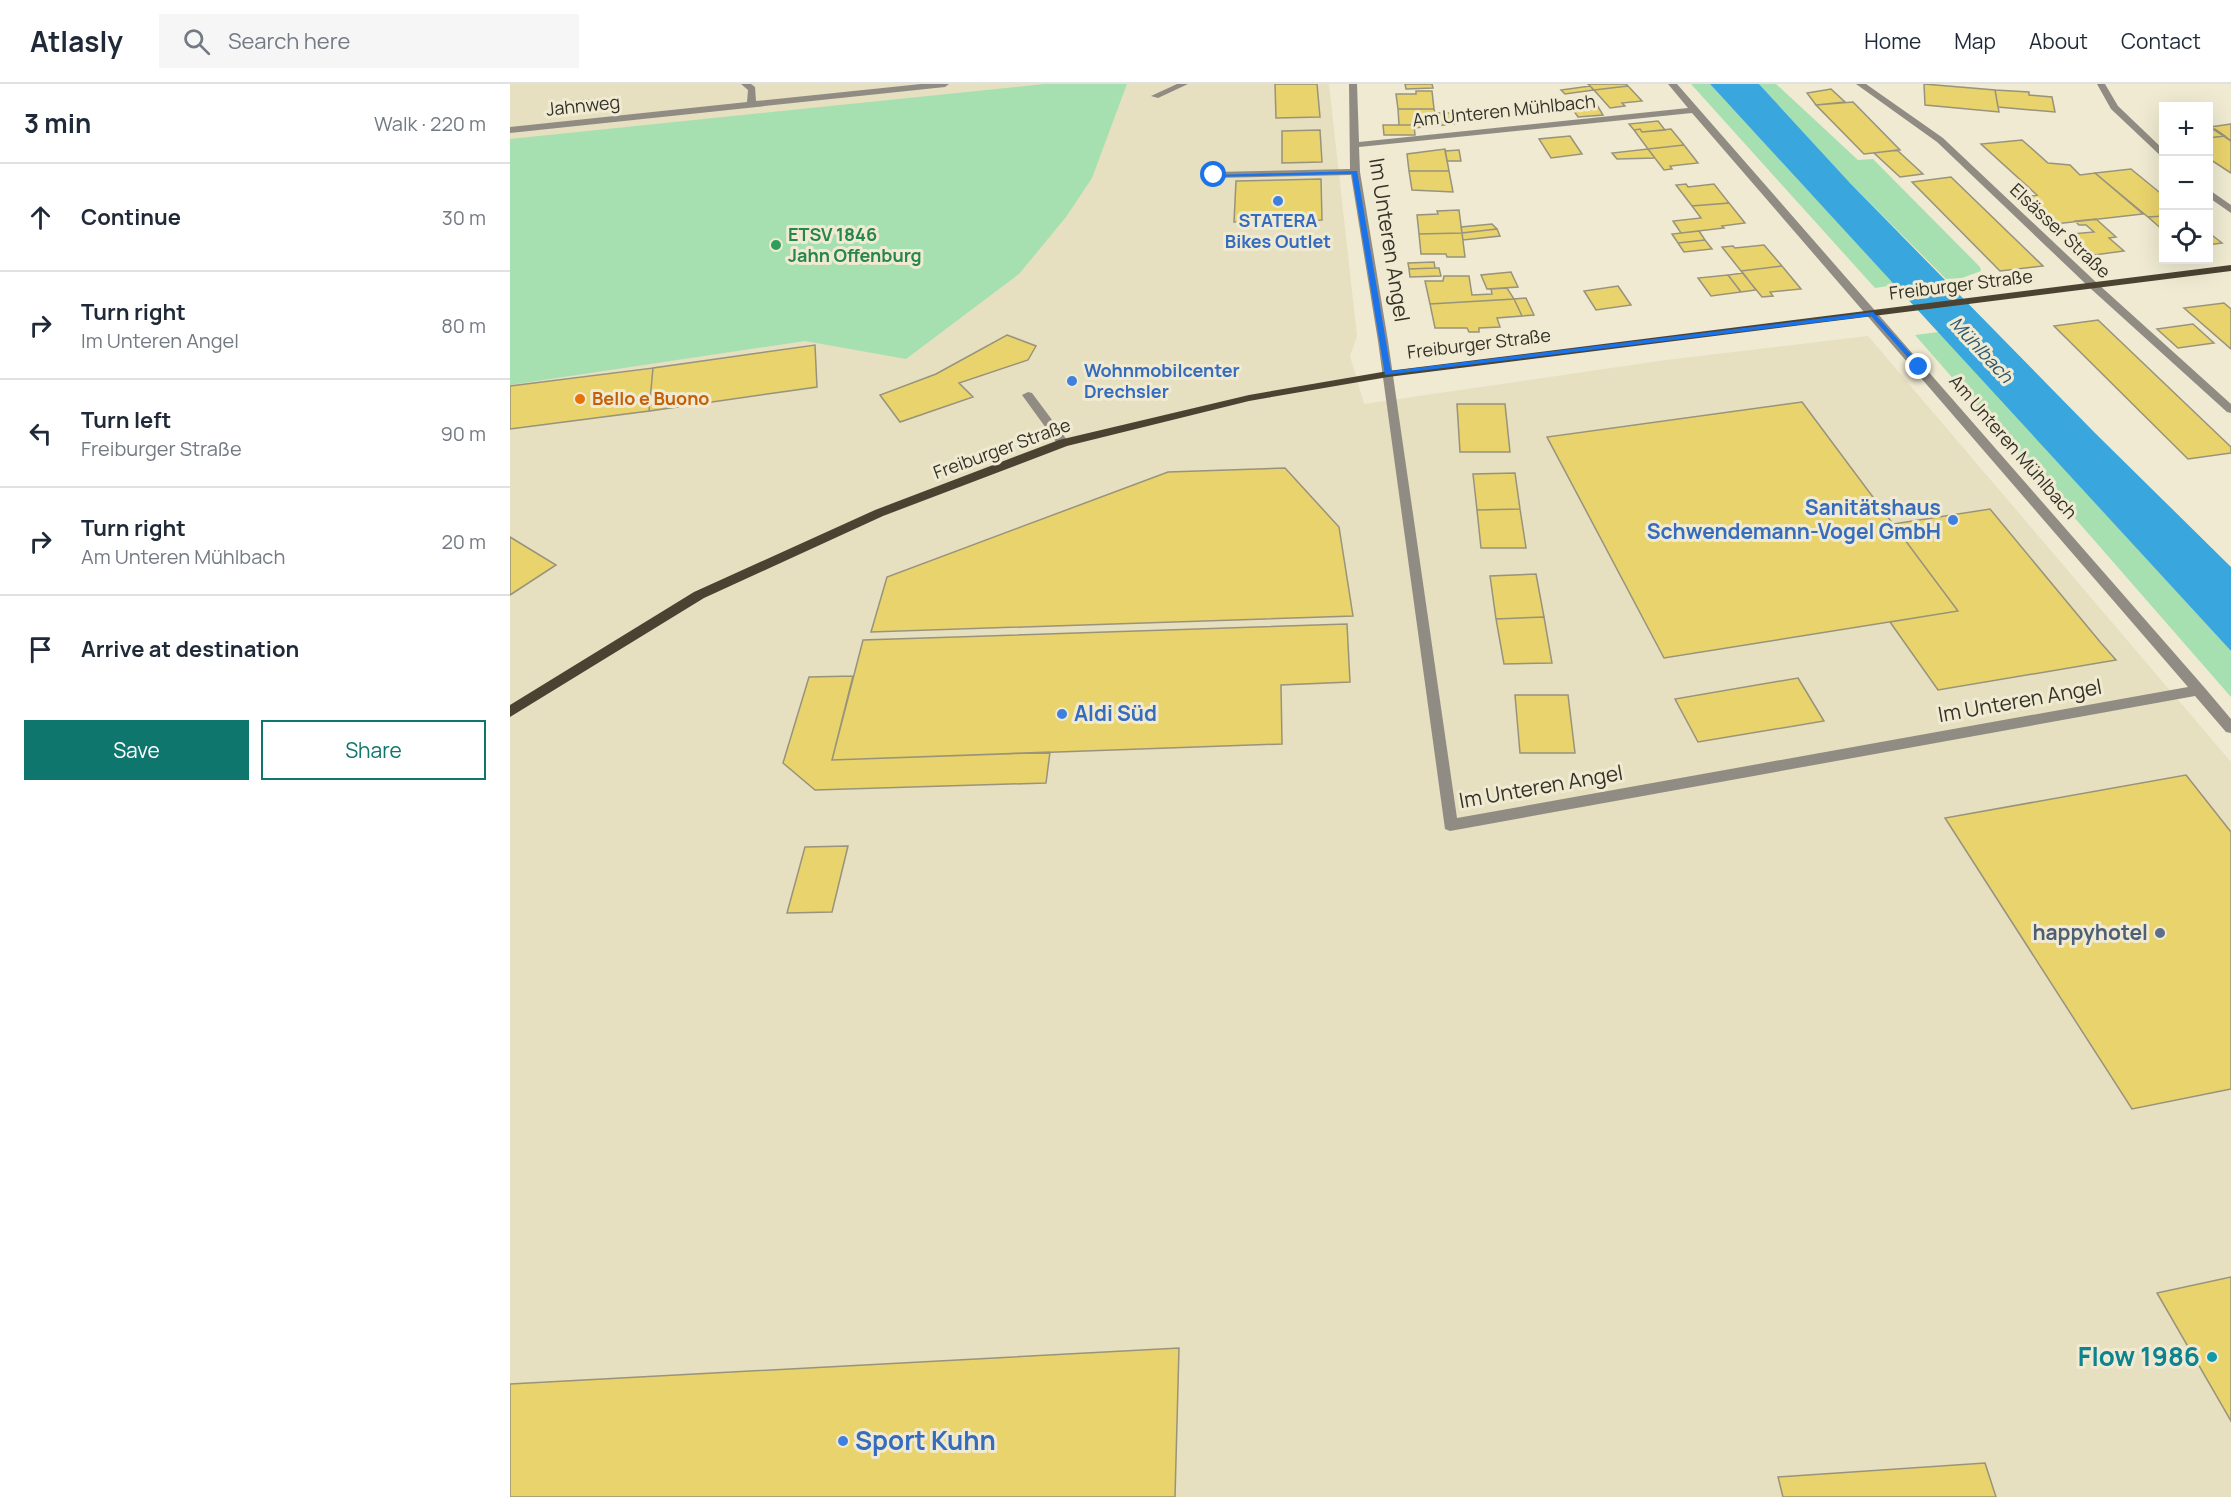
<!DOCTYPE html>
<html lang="en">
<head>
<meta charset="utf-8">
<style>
	:root { --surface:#fff; --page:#f6f6f7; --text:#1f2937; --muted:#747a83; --line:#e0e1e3; --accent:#0f766e }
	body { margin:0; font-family:Manrope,sans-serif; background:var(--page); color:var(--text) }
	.controls { position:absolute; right:18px; top:18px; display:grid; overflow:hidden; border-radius:0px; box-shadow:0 6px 24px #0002 }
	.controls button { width:54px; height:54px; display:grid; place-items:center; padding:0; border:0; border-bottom:2px solid var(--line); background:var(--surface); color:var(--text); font:30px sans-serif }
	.stop { position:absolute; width:18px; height:18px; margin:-14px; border:4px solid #1a73e8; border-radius:50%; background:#fff }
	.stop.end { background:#1a73e8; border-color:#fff; box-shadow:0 2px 6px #0008 }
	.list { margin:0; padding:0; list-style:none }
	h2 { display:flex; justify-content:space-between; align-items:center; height:78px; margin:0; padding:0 24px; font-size:26px }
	h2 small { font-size:20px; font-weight:400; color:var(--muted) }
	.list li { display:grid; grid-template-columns:39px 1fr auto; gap:18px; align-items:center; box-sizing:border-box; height:108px; padding:0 24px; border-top:2px solid var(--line) }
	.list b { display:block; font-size:22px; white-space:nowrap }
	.list p { margin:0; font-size:20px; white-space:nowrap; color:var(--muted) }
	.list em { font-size:20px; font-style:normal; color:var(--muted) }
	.actions { display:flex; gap:12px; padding:18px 24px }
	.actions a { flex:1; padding:14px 0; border:2px solid var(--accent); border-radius:0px; text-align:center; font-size:21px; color:var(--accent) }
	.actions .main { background:var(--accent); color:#fff }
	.icon { flex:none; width:33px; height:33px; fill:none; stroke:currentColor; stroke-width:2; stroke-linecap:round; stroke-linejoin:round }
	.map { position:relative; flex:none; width:1721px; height:1413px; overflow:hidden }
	header { display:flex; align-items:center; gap:36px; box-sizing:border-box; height:84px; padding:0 30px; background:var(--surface); border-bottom:2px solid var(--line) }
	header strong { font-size:28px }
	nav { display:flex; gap:33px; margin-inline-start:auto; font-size:21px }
	.search { width:420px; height:54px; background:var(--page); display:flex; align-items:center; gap:15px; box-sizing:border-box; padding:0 21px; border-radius:0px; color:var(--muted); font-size:22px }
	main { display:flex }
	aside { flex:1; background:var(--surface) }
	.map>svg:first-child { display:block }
	.built { fill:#e6dfc0 }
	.green { fill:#a6e0b1 }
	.water { fill:#39a7de }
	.building { fill:#e9d36c; stroke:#98937c; stroke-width:1.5 }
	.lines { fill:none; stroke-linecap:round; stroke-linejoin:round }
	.minor { fill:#918c83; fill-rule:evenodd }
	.major { fill:#4b4232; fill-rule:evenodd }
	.route { fill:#1a73e8 }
	.shop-dot { fill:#3f7fe0; stroke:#efead1; stroke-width:2 }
	.leisure-dot { fill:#2e9e5b; stroke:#efead1; stroke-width:2 }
	.food-dot { fill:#e8710a; stroke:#efead1; stroke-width:2 }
	.service-dot { fill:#5c6f8a; stroke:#efead1; stroke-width:2 }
	.culture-dot { fill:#0f9aa8; stroke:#efead1; stroke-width:2 }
	.labels { text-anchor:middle; stroke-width:6; stroke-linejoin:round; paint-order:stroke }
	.far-street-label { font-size:18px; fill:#343228; stroke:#efead1 }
	.far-shop-label { font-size:18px; font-weight:bold; fill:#366cbe; stroke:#efead1 }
	.far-leisure-label { font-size:18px; font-weight:bold; fill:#27864d; stroke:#efead1; text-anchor:start }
	.far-water-label { font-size:18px; font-style:italic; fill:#2b566e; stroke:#efead1 }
	.far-food-label { font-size:18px; font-weight:bold; fill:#c56008; stroke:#efead1; text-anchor:start }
	.street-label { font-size:21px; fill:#343228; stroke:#efead1 }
	.shop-label { font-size:21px; font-weight:bold; fill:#366cbe; stroke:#efead1; text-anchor:end }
	.service-label { font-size:21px; font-weight:bold; fill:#4e5e75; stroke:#efead1; text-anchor:end }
	.near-culture-label { font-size:26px; font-weight:bold; fill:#0d838f; stroke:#efead1; text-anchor:end }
	.near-shop-label { font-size:26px; font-weight:bold; fill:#366cbe; stroke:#efead1; text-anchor:start }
</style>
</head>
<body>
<header>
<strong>Atlasly</strong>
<div class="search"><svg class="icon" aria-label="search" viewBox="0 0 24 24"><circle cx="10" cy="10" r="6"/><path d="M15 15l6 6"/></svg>Search here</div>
<nav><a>Home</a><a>Map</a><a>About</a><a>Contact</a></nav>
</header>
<main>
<aside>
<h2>3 min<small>Walk · 220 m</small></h2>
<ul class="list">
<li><svg class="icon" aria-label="ahead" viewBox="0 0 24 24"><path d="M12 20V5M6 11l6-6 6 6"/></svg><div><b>Continue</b></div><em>30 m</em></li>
<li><svg class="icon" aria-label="right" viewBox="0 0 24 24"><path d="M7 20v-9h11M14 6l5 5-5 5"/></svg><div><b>Turn right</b><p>Im Unteren Angel</p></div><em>80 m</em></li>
<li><svg class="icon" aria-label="left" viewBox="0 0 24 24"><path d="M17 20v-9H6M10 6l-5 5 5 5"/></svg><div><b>Turn left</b><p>Freiburger Straße</p></div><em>90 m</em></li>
<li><svg class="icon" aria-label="right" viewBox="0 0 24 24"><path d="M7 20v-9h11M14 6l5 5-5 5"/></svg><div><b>Turn right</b><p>Am Unteren Mühlbach</p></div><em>20 m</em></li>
<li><svg class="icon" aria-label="arrive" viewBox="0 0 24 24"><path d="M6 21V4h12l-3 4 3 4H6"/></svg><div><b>Arrive at destination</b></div></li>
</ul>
<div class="actions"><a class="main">Save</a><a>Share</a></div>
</aside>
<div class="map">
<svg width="1721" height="1413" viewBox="0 0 1721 1413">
	<rect width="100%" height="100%" fill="#efead1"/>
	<path class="built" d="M0,0H819L847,252L840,272L854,320L1156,276L1358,252L1721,678V1413H0Z"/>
	<path class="green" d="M534,0H617L582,94L556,133L509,190L396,275L295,257L0,301V55Z
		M1181,0H1200L1385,201L1365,204Z
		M1249,0H1266L1348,76L1363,75L1470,183L1471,187L1452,194L1436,195L1340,99Z
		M1429,248L1721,567V613L1405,251Z"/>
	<path class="water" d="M1200,0H1249L1340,99L1585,349L1721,483V567Z"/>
	<path class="building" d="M765,0H807L810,33L766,34Z
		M895,0H922L923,4L896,5Z
		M1078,0H1116L1118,2L1084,6Z
		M1414,0L1485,6L1489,28L1415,21Z
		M1080,2L1084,6L1055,10L1051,6Z
		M1118,2L1132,17L1112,19L1115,22L1100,24L1084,6Z
		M1321,5L1335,18L1306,21L1297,9Z
		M1485,6L1519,8V11L1542,13L1545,28L1488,23Z
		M906,7H922L924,25H888L886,10H906Z
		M92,15L88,25L60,27L64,17Z
		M1343,18L1390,66L1354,70L1306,21Z
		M1087,21L1093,31L1068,33L1061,23Z
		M888,25H924L925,29H942L944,40L904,44V41H889Z
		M1148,37L1155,46L1132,48L1130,45L1124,46L1119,40Z
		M1721,40V57L1700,43Z
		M873,41H904L905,51H874Z
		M1130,45L1132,48L1161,45L1174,61L1138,65L1124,46Z
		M1705,45L1715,52L1698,54V46Z
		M810,46L812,78L772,79V47Z
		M1060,52L1072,70L1041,74L1029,55Z
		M1715,52L1721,57V89L1698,74V54Z
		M1512,56L1538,79L1560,81L1570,91L1585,89L1633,130L1545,140L1516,113L1527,111L1471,60Z
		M1174,61L1188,79L1160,82L1162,85L1154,86L1138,65Z
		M935,65L939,87H899L897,70Z
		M1138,65L1145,74L1107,75L1102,69Z
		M949,66L951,77H937L935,67Z
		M1387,66L1413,90L1390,93L1364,69Z
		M1621,85L1654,112V132L1638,133L1585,89Z
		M899,87H939L943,108L902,106Z
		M1441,93L1533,182L1490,187L1402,98Z
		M811,95L812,136L724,138L726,97Z
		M1176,100L1178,103L1204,100L1219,119L1182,122L1166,101Z
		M1219,119L1235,139L1212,142L1214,144L1171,149L1163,137L1191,134L1182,122Z
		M949,126L952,149L909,150L907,131L928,130L927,127Z
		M1654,132V147L1638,133Z
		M1586,135L1606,153L1599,154L1614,167L1584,171L1561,150L1584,148L1576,141H1569L1565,137Z
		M982,140L987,145L952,149L951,143Z
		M987,145L990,152L953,156L952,149Z
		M1189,147L1195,156L1168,159L1162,150Z
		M1698,148L1712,159L1698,161Z
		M952,149L955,173H937L936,170H911L909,150Z
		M1195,156L1202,165L1174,168L1168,159Z
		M1254,161L1272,182L1231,187L1212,163L1223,162L1225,164Z
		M924,178L925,184L899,185L898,179Z
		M1272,182L1291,205L1260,208L1263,212L1252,213L1231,187Z
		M925,184H929L931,192L900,193L899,185Z
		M1001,188L1008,203L977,205L971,191Z
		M1233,189L1246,206L1231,208L1218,191Z
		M1218,191L1231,208L1201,212L1188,194Z
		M934,192H959L962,211L982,210L981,205L997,204L1004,215L920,220L915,197H933Z
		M1108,202L1121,221L1086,226L1074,207Z
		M1016,214L1024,231L1012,232L1004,215Z
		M1004,215L1012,232L987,234L990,243L969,244V248H959L957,244H925L920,220Z
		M1714,219L1721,225V265L1674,224Z
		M1588,236L1721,363V369L1678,375L1544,242Z
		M1683,240L1704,259L1668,264L1647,245Z
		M497,251L526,262L518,276L449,299L463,313L390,338L370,311L426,290Z
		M305,261L307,303L139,327L143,284Z
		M143,284L139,327L0,345V302Z
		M1292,318L1448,527L1154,574L1037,353Z
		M947,320H995L1000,368H950Z
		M775,384L829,443L843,532L361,548L377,493L658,388Z
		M1005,389L1010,425L967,426L963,390Z
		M1010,425L1016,464H971L967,426Z
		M1480,425L1591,559L1606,576L1428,606L1380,538L1448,527L1383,440Z
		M0,453L46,481L0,511Z
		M1026,490L1034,533L986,535L980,492Z
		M1034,533L1042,579L994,580L986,535Z
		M837,540L840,598L771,601L772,660L322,676L353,556Z
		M343,592L322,676L540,668L536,699L305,706L273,679L299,593Z
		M1288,594L1314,637L1188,658L1165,615Z
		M1005,611H1058L1065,669H1010Z
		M1676,691L1721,748V1005L1622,1025L1435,734Z
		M338,762L322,828L277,829L295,763Z
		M1721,1193V1337L1647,1209Z
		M669,1264L665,1413H0V1300Z
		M1475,1379L1486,1413H1273L1268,1393Z"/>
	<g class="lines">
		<path class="minor" d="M231,0H241L245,3L246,17L411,0H439L435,3L0,49V43L237,18L238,6Z
			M667,0H678L648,14L641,12Z
			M839,0H847L849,58L1178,24L1158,0H1167L1694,603L1721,635V649L1716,648L1685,612L940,747L935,745L868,257L841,91L704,94L699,91L704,88L840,85ZM1182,29L1678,603L947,734L878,257L850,88L849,63Z
			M1346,0H1356L1433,54L1588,200L1721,320V329L1717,328L1580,204L1427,58Z
			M1587,0H1595L1608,22L1654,66V75L1601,25Z
			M1698,105L1721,121V129L1698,113Z
			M518,308L522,309L557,356V362H549L512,311Z"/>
		<path class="major" d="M1721,181V187L878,293L739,317L557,362L373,432L194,514L0,633V621L184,508L365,426L549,356L739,311L878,287Z"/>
	</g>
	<path class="route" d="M847,87L881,287L1363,228L1413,283L1407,284L1361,232L875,291L842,90L704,93L701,91Z"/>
	<g class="shop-dot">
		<circle cx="768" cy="117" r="6"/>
		<circle cx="562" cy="297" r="6"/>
		<circle cx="1443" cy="436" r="6"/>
		<circle cx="552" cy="630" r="6"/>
		<circle cx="333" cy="1357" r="6"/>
	</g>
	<circle class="leisure-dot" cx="266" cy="161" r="6"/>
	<circle class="food-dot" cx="70" cy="315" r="6"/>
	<circle class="service-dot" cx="1650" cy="849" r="6"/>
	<circle class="culture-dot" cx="1702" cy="1273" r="6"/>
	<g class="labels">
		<g class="far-street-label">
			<text transform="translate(73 22) rotate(-6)" y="6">Jahnweg</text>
			<text transform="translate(994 27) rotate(-6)" y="6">Am Unteren Mühlbach</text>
			<text transform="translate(1550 147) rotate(43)" y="6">Elsässer Straße</text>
			<text transform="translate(1451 201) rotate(-7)" y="6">Freiburger Straße</text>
			<text transform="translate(969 260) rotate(-7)" y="6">Freiburger Straße</text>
			<text transform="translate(1503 363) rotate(49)" y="6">Am Unteren Mühlbach</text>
			<text transform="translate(492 365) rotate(-20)" y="6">Freiburger Straße</text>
		</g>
		<g class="far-shop-label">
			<text x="768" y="143">STATERA<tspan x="768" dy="21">Bikes Outlet</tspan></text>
			<text x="574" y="293" text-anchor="start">Wohnmobilcenter<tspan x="574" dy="21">Drechsler</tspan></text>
		</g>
		<g class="far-leisure-label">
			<text x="278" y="157">ETSV 1846<tspan x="278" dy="21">Jahn Offenburg</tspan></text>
		</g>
		<g class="far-water-label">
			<text transform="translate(1471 266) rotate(47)" y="6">Mühlbach</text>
		</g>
		<g class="far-food-label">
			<text x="82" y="321">Bello e Buono</text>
		</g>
		<g class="street-label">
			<text transform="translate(879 156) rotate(81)" y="7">Im Unteren Angel</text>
			<text transform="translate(1510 617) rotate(-10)" y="7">Im Unteren Angel</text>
			<text transform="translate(1031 703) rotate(-10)" y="7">Im Unteren Angel</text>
		</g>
		<g class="shop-label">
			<text x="1431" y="431">Sanitätshaus<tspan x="1431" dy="24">Schwendemann-Vogel GmbH</tspan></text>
			<text x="564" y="637" text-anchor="start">Aldi Süd</text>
		</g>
		<g class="service-label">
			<text x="1638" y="856">happyhotel</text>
		</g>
		<g class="near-culture-label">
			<text x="1690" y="1282">Flow 1986</text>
		</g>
		<g class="near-shop-label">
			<text x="345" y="1366">Sport Kuhn</text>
		</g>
	</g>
</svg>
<div class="controls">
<button>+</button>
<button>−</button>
<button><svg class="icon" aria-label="locate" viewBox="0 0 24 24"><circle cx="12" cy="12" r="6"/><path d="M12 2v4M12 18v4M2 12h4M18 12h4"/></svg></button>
</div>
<div class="stop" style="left:704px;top:91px"></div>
<div class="stop end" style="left:1409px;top:283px"></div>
</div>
</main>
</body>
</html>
